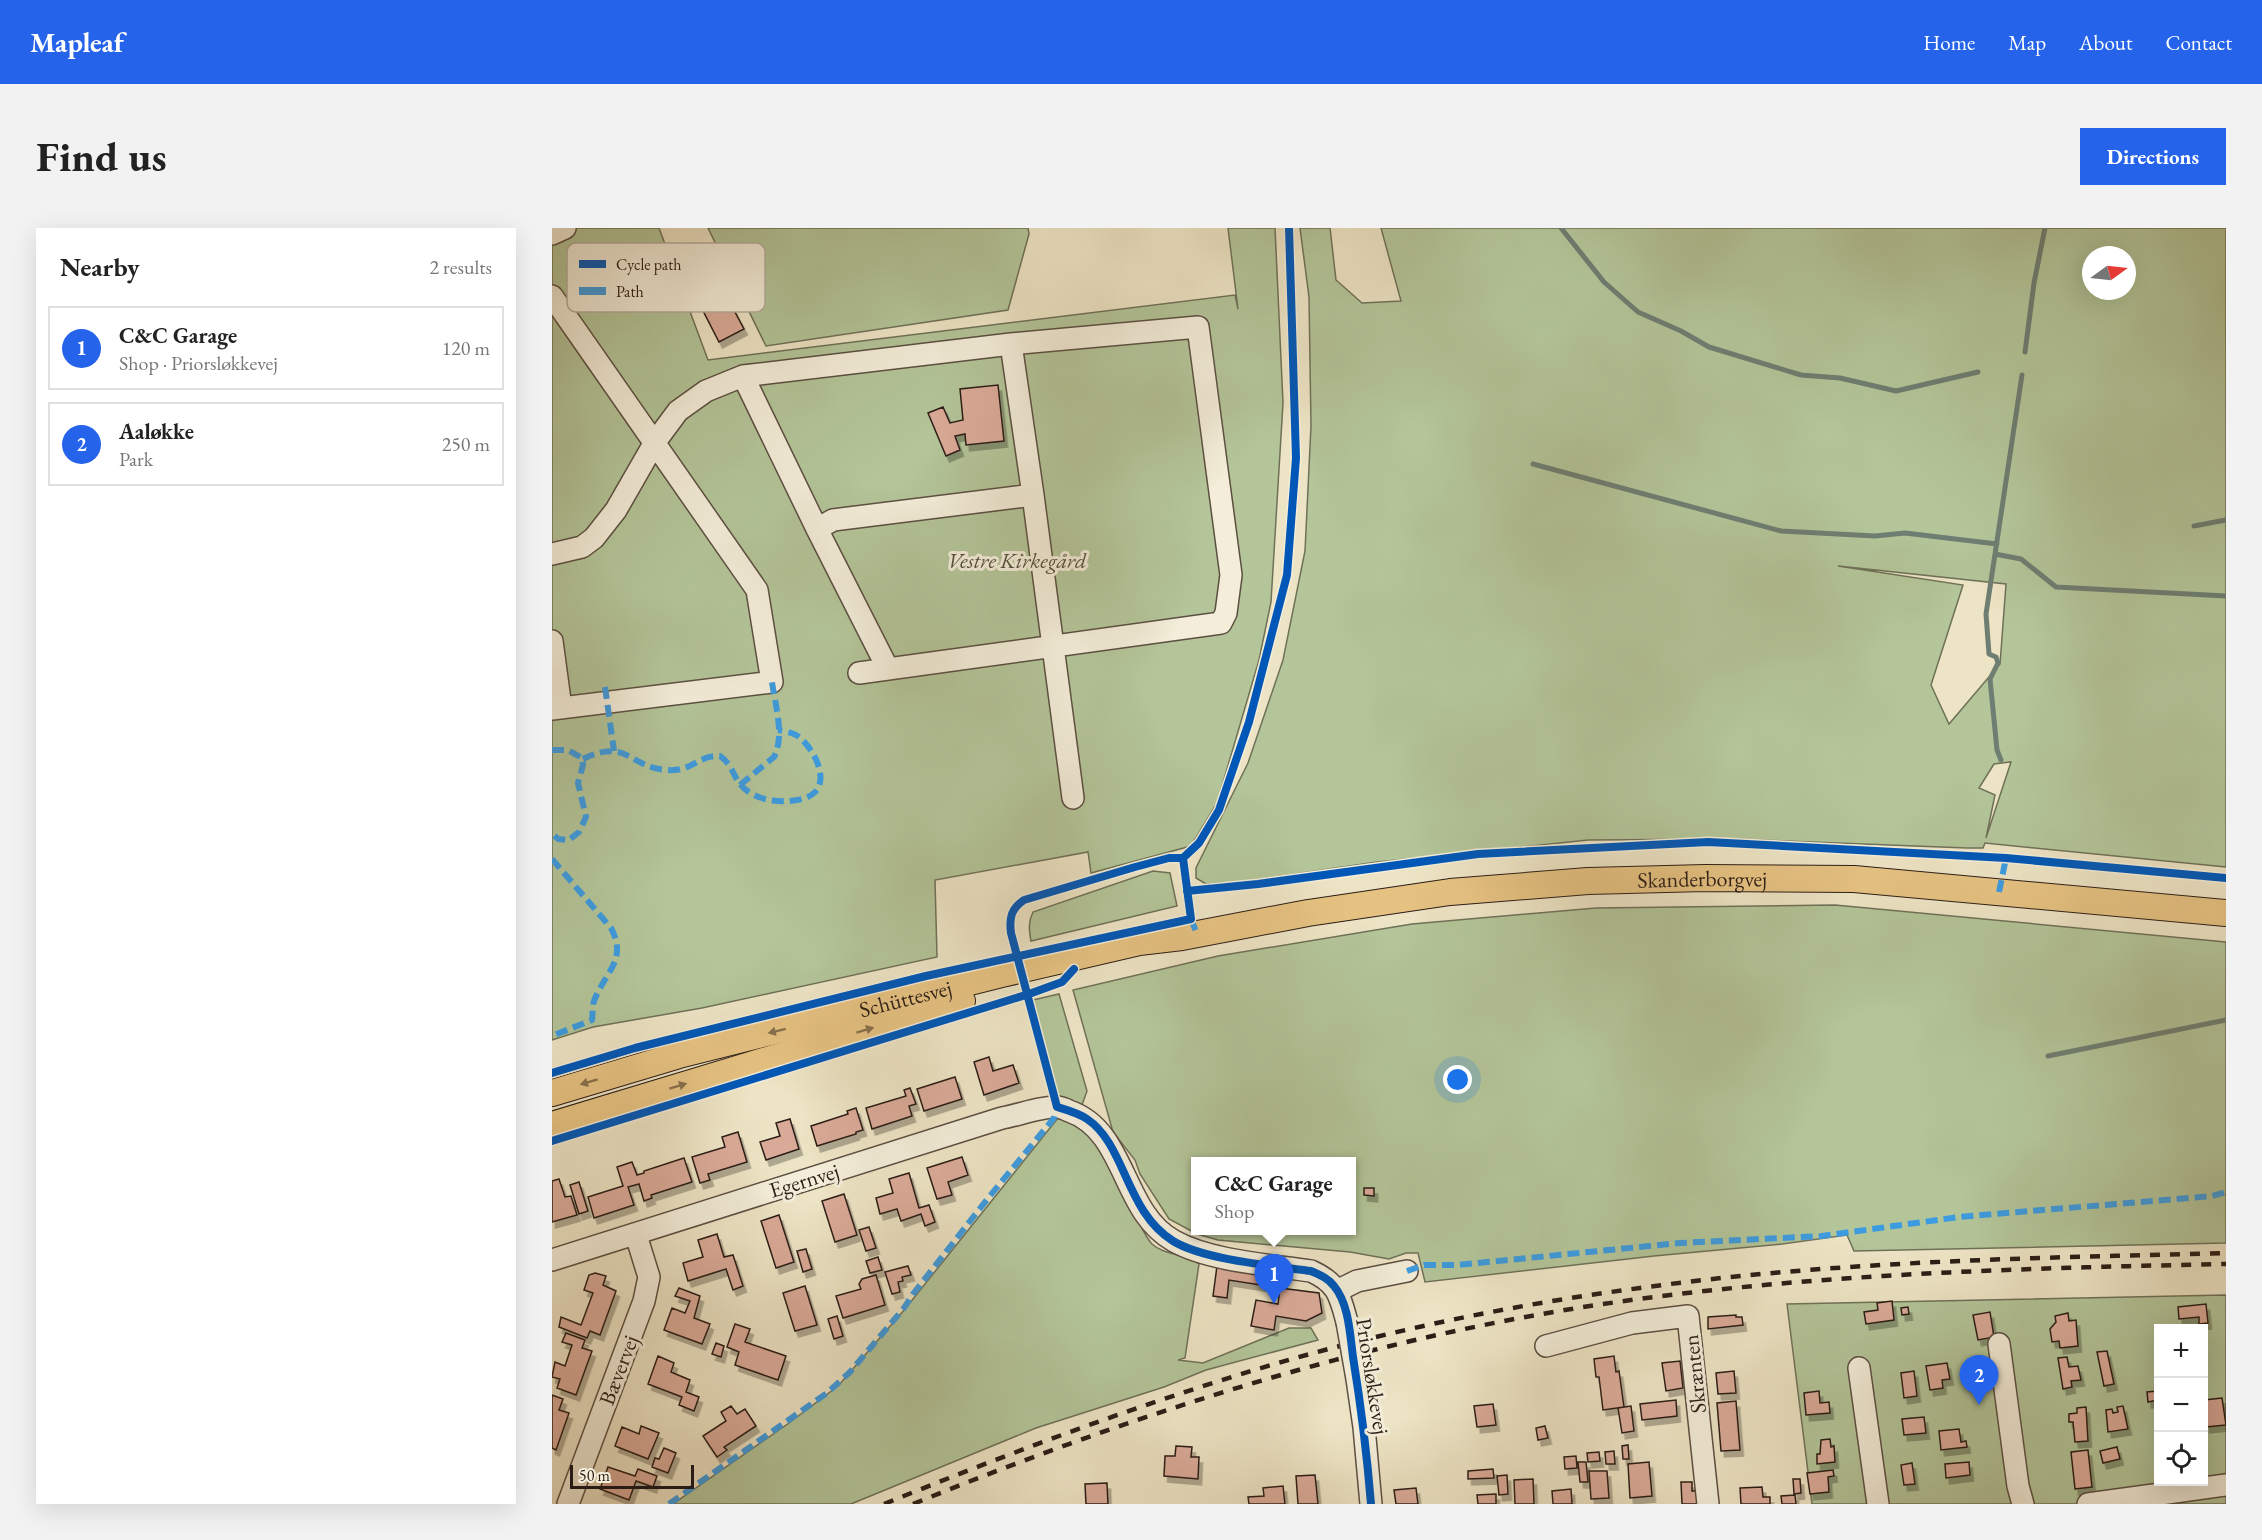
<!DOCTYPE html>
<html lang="en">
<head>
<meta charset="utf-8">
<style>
	:root { --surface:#fff; --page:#f2f2f2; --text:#222; --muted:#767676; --line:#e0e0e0; --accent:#2563eb }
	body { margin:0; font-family:"EB Garamond",serif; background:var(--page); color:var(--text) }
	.controls { position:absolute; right:18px; bottom:18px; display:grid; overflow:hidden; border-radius:0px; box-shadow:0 6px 24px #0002 }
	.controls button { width:54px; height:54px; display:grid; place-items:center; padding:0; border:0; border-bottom:2px solid var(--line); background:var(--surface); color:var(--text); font:30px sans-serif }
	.compass { position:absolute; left:1530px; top:18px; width:54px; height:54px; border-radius:50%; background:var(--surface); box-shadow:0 6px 24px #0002; rotate:75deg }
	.scale { position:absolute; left:18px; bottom:15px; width:124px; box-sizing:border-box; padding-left:6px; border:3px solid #2b1d16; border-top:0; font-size:16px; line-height:21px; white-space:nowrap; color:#2b1d16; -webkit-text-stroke:4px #f3edd9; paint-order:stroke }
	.you { position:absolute; left:906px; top:852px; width:21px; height:21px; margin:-15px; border:4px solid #fff; border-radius:50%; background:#1a73e8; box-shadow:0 0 0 9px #1a73e833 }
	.badge { display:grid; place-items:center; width:39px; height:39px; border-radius:50%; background:var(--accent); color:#fff; font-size:20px; font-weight:700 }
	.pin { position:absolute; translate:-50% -50px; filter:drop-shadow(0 2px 3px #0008) }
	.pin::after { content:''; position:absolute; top:32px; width:21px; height:18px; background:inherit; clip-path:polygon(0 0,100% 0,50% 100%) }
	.popup { position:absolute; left:639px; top:929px; width:165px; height:78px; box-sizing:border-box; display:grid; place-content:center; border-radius:0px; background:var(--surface); filter:drop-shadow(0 2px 4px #0005); font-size:20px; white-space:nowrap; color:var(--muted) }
	.popup b { font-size:22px; color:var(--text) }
	.popup::after { content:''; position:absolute; left:50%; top:100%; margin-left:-12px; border:12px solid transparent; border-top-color:var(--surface) }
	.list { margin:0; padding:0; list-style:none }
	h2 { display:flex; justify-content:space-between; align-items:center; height:78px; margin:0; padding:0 24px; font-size:26px }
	h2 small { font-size:20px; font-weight:400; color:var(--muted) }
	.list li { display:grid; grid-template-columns:39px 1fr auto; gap:18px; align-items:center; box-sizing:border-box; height:84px; margin:0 12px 12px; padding:0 12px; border:2px solid var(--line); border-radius:0px }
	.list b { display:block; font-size:22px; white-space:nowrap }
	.list p { margin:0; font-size:20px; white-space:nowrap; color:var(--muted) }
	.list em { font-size:20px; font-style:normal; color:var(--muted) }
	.icon { flex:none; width:33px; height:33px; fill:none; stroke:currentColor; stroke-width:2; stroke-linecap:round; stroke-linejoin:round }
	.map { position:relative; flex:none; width:1674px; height:1276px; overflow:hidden; border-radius:0px }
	header { display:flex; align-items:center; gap:36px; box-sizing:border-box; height:84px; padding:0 30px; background:var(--accent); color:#fff }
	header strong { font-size:28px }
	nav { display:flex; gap:33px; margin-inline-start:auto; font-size:21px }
	.intro { display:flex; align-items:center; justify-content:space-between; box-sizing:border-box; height:144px; padding:0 36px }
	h1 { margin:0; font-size:42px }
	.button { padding:15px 27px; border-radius:0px; background:var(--accent); color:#fff; font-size:21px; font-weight:700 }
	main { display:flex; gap:36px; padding:0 36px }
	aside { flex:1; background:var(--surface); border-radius:0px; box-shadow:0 6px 24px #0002 }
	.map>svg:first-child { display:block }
	.green { fill:#b3c599; stroke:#6f7158; stroke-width:1.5; fill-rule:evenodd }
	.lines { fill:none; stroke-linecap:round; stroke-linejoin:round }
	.stream { stroke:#6e7e72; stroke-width:5 }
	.building { fill:#daaa98; stroke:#2b1d16; stroke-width:1.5; filter:url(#shadow) }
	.minor-casing { stroke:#5c4f42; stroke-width:24 }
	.major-casing { stroke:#2b1d16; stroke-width:28 }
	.minor { stroke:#f3edd9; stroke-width:21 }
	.major { stroke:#e6c282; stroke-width:26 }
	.rail { stroke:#2b1d16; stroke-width:4.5; stroke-dasharray:10 10; stroke-linecap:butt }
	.minor-bridge-casing { stroke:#5c4f42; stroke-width:24; stroke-linecap:butt }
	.minor-bridge { stroke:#f3edd9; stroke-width:21 }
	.quiet { stroke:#3d9bdf; stroke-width:6; stroke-dasharray:12 6; stroke-linecap:butt }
	.cycleway-casing { stroke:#f3edd9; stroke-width:11 }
	.cycleway { stroke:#0057b8; stroke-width:8 }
	.oneway { fill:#88704c }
	.labels { text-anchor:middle; stroke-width:6; stroke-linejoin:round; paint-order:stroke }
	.park-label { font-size:22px; font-style:italic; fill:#544f3d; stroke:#f3edd9 }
	.street-label { font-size:22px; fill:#2b1d16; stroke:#f3edd9 }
	.key { fill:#f3edd9; stroke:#b7af9e; stroke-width:1.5 }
	.key-label { font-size:16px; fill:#2b1d16 }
</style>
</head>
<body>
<header>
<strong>Mapleaf</strong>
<nav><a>Home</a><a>Map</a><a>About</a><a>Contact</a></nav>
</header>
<div class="intro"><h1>Find us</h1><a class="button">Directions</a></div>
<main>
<aside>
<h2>Nearby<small>2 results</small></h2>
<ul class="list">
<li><span class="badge">1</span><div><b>C&amp;C Garage</b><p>Shop · Priorsløkkevej</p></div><em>120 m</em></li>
<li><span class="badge">2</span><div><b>Aaløkke</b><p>Park</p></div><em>250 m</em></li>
</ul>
</aside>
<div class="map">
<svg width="1674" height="1276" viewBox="0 0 1674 1276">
	<defs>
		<filter id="shadow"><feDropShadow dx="3.5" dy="6" stdDeviation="0" flood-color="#0004"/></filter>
	</defs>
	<rect width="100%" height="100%" fill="#ede4c5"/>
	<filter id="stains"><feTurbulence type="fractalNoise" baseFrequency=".00333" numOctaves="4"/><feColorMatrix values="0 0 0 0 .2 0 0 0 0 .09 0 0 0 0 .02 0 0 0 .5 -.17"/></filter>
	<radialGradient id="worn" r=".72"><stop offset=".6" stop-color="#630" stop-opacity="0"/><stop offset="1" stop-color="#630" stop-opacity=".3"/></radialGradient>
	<path class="green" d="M0,0H107L156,132L683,67L686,81L676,0H723L731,175L719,374L707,432L665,575L639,618L539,645L536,624L383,652L385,729L150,780L41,799L0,812Z
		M156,0H476L477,6L456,82L214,118Z
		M748,0H778L784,52L810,75L849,73L829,0H1674V639L1433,615L1431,620H1415L1184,611L1036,612L825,634L690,654L654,656L644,650V640L696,535L731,432L753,323L759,198L757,69ZM1539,27H1575V63H1539ZM1286,338L1454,356L1448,436L1397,496L1379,457L1411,357ZM1458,534H1459L1434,610L1443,567L1427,560L1442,536Z
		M601,643L618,645L625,678L479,713C477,702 476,694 481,684Z
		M1283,677L1674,714V1015L1302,1023L1295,1007L1230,1016L1102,1028L873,1054L866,1025H854L837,1031L798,1024L666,1012L645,1006L617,991L588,946L583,932L561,904L521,762L666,728L860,696L1044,680ZM644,934H800V1002H644Z
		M507,766L535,863L530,877L508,873L481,772Z
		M506,890C518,894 530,897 539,907C562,930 571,968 588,996C591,1002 595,1011 600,1016C613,1028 633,1025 647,1036L633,1130L626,1132L651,1135L737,1100H759L766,1112L654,1142L612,1159L484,1200L299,1276H121L237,1195L286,1158L353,1081Z
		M1674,1067V1276H1260L1235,1076ZM1606,1100H1652V1254H1606Z"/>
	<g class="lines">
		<path class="stream" d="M1009,0L1052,54L1086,84L1129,103L1157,119L1249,147L1288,150L1344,163L1426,144
			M1473,124L1482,55L1493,0
			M981,236L1229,303L1323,308L1353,305L1445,316
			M1642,298L1674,292
			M1443,326L1469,331L1504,359L1674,368
			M1449,532L1445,522L1438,451L1446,435L1444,429L1437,426L1434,386L1470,147
			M1496,828L1674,792"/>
	</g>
	<path class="building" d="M168,56L192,101L167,114L144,69Z
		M446,157L452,213L414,217L413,206L403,208L408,222L394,228L376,185L391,179L398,195L411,192L408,161Z
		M437,829L441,843L461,837L467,855L432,867L422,834Z
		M403,849L410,871L372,883L365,861Z
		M358,860L364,876L357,878L360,888L320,901L314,880L354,868L352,862Z
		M304,880L311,902L304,904V906L265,918L259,898L296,886L295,883Z
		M238,891L247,921L214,932L208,914L228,908L224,895Z
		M186,904L195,934L156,946L158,952L148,955L140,929L173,919L170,909Z
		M410,929L416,947L396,954L400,967L385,971L375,940Z
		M132,930L140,954L99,967L100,970L92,973L87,956L76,959L82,977L42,990L36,969L71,958L65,939L80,934L85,947L92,945V943Z
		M357,945L367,980L377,977L383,994L373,998L369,986L349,993L345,981L328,986L324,970L341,965L337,951Z
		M7,951L13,969L19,968L25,987L0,994V953Z
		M27,954L36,983L27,986L18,957Z
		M812,960H822V968L812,967Z
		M292,966L305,1007L283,1014L270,973Z
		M227,987L242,1034L224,1040L209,993Z
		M317,999L324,1020L314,1023L307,1002Z
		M165,1006L172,1029L181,1027L191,1058L181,1062L174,1041L136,1053L131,1035L151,1029L146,1012Z
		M254,1021L260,1041L251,1044L245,1023Z
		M326,1029L330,1042L318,1045L314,1033Z
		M356,1038L359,1047L350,1049L351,1053L346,1054L348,1064L340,1066L333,1044Z
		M665,1038L730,1048L728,1060L677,1052L675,1070L661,1068Z
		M43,1045L54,1048L51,1057L64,1063L48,1107L38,1103L35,1110L7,1099L9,1089L29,1097L41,1065L32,1062L37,1047Z
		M324,1047L333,1077L291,1090L284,1068L309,1061L307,1056L310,1051Z
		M253,1058L265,1097L243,1103L231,1065Z
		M127,1060L148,1068L142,1090L158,1096L150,1116L112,1102L120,1080L133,1085L138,1073L123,1068Z
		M728,1060L767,1065L770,1085L754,1093L724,1088L722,1102L699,1098L704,1072L726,1076Z
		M1340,1073L1342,1092L1314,1096L1312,1084L1326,1082L1325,1075Z
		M1654,1076L1656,1095L1647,1096V1089L1627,1091L1626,1079Z
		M1356,1079L1357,1086L1350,1087L1349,1080Z
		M1438,1084L1442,1109L1426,1112L1421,1087Z
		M1516,1085L1517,1093L1524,1092L1526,1118L1508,1120L1507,1113L1500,1114L1498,1101L1504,1094L1503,1088Z
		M1184,1087V1089H1190L1191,1097L1156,1101V1089Z
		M285,1088L291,1108L282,1111L276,1091Z
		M183,1096L198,1101L193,1114L234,1128L226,1152L183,1137L187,1124L175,1119Z
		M14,1105L33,1112L30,1120L40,1123L24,1167L5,1160L8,1151L0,1149L3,1134L13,1138L20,1117L10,1114Z
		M164,1115L172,1118L169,1129L160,1126Z
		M1555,1123L1562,1156L1552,1158L1545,1124Z
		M106,1128L122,1135L119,1144L138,1152L134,1164L147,1169L142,1183L127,1177L130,1169L96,1156Z
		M1062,1128L1064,1144L1067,1143L1072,1179L1051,1182L1047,1149H1044L1042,1131Z
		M1515,1129L1517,1139L1526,1138L1529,1152L1519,1153L1520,1159L1511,1161L1506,1130Z
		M1128,1133L1131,1160L1114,1163L1110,1135Z
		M1395,1135L1398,1151L1390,1152L1391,1160L1378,1162L1374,1138Z
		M1182,1143L1184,1165L1166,1166L1164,1145Z
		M1362,1143L1365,1168L1352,1170L1349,1145Z
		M1267,1163L1268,1175L1277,1174L1278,1185L1254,1187L1252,1165Z
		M1605,1163L1606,1172L1596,1174L1595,1164Z
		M0,1167L11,1171L7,1182L17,1185L4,1222L0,1220Z
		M1670,1170L1674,1197L1654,1199L1652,1172Z
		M1124,1172L1125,1188L1090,1192L1088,1176Z
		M1184,1173L1188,1222L1169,1223L1165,1175Z
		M941,1176L944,1197L925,1199L922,1178Z
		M179,1178L185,1186L193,1181L204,1198L172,1219L175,1222L165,1229L151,1208L174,1193L169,1184Z
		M1079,1178L1082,1203L1070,1205L1066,1180Z
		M1571,1178L1576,1201L1556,1204L1554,1182L1560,1181L1561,1185L1566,1184L1565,1179Z
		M1534,1179L1536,1213L1523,1214L1521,1194H1517V1186L1525,1185V1180Z
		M1372,1189L1374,1205L1352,1207L1350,1191Z
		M89,1198L107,1205L96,1231L63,1218L70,1199L87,1206Z
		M993,1198L996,1210L986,1212L984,1200Z
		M1407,1201L1409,1214L1414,1213L1415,1219L1389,1222L1387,1203Z
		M1278,1211L1279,1219L1282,1218L1283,1234L1265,1236V1226H1268L1269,1212Z
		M1076,1217L1077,1231H1071L1070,1218Z
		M624,1218L640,1219L639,1229H647L646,1251L612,1248L613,1228H623Z
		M1565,1219L1568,1231L1551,1235L1548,1223Z
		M112,1220L124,1225L116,1245L100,1239L103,1230L107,1231Z
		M1536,1222L1540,1259L1523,1261L1519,1224Z
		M1062,1223L1063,1236H1054L1053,1224Z
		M1047,1224L1048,1233L1036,1234L1035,1225Z
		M1024,1228L1025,1240L1013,1241L1012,1229Z
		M1026,1234H1034L1036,1254H1028Z
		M1097,1234L1100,1268L1078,1270L1076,1236Z
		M1417,1234L1418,1247L1394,1250L1393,1236Z
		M1360,1235L1363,1256L1352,1257L1349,1237Z
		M56,1239L83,1248L86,1241L105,1248L101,1259L84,1253L77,1272L48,1261Z
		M941,1241L942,1250L916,1251V1243Z
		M1281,1242L1282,1248L1276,1249L1277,1264L1258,1266L1255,1245Z
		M1037,1243H1055L1057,1270L1039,1271Z
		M763,1247L766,1276H746L744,1248Z
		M955,1247L956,1266L947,1267L945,1248Z
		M981,1251L982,1276H963L962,1252Z
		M1241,1251H1248L1249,1265L1242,1266Z
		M1129,1254H1140V1263H1146L1147,1276H1130Z
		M555,1255L556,1276H534L533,1256Z
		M731,1258L733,1276H697L696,1269L712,1268L711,1260Z
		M1210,1259L1211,1269H1218V1276H1189L1188,1260Z
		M864,1260L866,1276H844L842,1262Z
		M1019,1261L1020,1276H1001L1000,1263Z
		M944,1266V1276H926L925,1267Z
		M1243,1267L1244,1276H1230L1229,1268Z"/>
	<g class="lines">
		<defs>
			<path id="minor" d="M0,6L13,0
				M0,68L205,362L220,454L0,481
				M459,116L481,267L521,570
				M191,148L265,301L336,441
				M265,301L281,292L481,267
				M0,326L30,319L42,310L64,282L103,214L126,183L154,163L191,148L459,116L646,99L679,347L674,385L669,395L307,445
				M0,413L9,480
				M0,1032L450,890C467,887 487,879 504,879C508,879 513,881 517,883C575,903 569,984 622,1013C658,1033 718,1037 759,1043C786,1055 788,1068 795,1094
				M785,1063L805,1053L855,1043
				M1447,1116L1466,1258L1471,1276
				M994,1118L1080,1095L1136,1088L1156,1276
				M1307,1140L1326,1276
				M805,1151L812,1199L819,1276
				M16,1276L92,1073L97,1049L84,1007
				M1536,1276L1674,1257"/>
			<g id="major">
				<path id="s1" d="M0,865L127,827L450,746L587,714L630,709L756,685L898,664L1036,653L1153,650L1302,651L1674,685"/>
				<path d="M0,897L410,773"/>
			</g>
		</defs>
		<use href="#minor" class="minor-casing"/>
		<use href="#major" class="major-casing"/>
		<use href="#minor" class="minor"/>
		<use href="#major" class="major"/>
		<path class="rail" d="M332,1276C448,1229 564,1185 683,1148C814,1107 951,1078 1088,1060C1282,1033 1478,1030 1674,1025
			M361,1276C595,1181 836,1104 1087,1071C1282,1045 1478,1040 1674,1036"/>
		<defs>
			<path id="minor-bridge" d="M795,1094L805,1151"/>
		</defs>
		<use href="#minor-bridge" class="minor-bridge-casing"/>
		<use href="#minor-bridge" class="minor-bridge"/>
		<path class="quiet" d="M53,459L62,523
			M0,522H16L30,530L31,537L26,555L34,589L27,604L17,612L6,611L0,605
			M31,531C76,509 77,540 115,542C141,544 145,527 168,528C184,539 180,555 200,566C211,572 225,574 237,573C246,572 256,571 263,564C278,549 259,516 244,507C239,504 231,503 226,502
			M188,557L222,529C233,508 223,476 220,454
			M0,631L59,700C76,732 53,744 42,773C40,779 41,786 40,792L0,808
			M1447,664L1454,630
			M639,691L645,706
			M855,1043L872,1037H905L1128,1015L1270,1008L1407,989L1660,968L1674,964
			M117,1276L275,1165L298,1144L352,1080L361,1066L437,969L502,890L505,879"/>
		<defs>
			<path id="cycleway" d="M737,0L744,230L735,347L697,494L667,582L647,615L631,630H617L583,639L472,672C459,681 457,690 459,705L505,879C515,882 526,885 535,891C574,917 573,983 621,1013C652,1032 722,1038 759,1043C768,1047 776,1050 782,1058C797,1076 798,1107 801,1129C809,1178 815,1227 819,1276
				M635,663L706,656L926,626L1156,614L1454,630L1674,650
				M0,845L83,820L374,748L639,691L631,630
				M0,913L477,766L510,754L522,741"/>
		</defs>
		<use href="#cycleway" class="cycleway-casing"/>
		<use href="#cycleway" class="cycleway"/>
	</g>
	<defs><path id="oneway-solid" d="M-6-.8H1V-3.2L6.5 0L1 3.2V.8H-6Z" transform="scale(1.5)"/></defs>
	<g class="oneway">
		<use href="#oneway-solid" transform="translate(313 802) rotate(-17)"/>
		<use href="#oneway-solid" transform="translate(225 803) rotate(166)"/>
		<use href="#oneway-solid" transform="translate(37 854) rotate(163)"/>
		<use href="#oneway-solid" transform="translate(126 858) rotate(-17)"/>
	</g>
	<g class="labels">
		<g class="park-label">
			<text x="465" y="340">Vestre Kirkegård</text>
		</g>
		<g class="street-label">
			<text dy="8" stroke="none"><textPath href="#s1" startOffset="1174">Skanderborgvej</textPath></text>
			<text dy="8" stroke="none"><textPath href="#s1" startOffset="366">Schüttesvej</textPath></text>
			<text transform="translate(252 952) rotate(-17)" y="8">Egernvej</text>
			<text transform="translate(66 1142) rotate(-69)" y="8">Bævervej</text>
			<text transform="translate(1142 1146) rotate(-96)" y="8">Skrænten</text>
			<text transform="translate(821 1148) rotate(81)" y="8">Priorsløkkevej</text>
		</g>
	</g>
	<rect x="15" y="15" width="198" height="69" rx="9" class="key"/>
	<rect x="27" y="32" width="27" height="8" fill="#0057b8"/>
	<rect x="27" y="59" width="27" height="8" fill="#3d9bdf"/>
	<g class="key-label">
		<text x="64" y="42">Cycle path</text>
		<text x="64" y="69">Path</text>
	</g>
	<rect width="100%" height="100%" filter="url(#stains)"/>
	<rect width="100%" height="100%" fill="url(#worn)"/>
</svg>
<div class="controls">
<button>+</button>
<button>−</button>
<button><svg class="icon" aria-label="locate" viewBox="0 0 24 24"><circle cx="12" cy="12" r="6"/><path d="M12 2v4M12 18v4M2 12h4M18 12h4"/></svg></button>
</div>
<svg class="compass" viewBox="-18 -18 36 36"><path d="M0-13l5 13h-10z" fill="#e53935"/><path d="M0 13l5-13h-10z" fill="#767676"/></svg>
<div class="scale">50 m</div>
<div class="you"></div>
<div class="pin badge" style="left:722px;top:1076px">1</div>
<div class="popup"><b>C&amp;C Garage</b>Shop</div>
<div class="pin badge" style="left:1427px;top:1177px">2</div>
</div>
</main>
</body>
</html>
